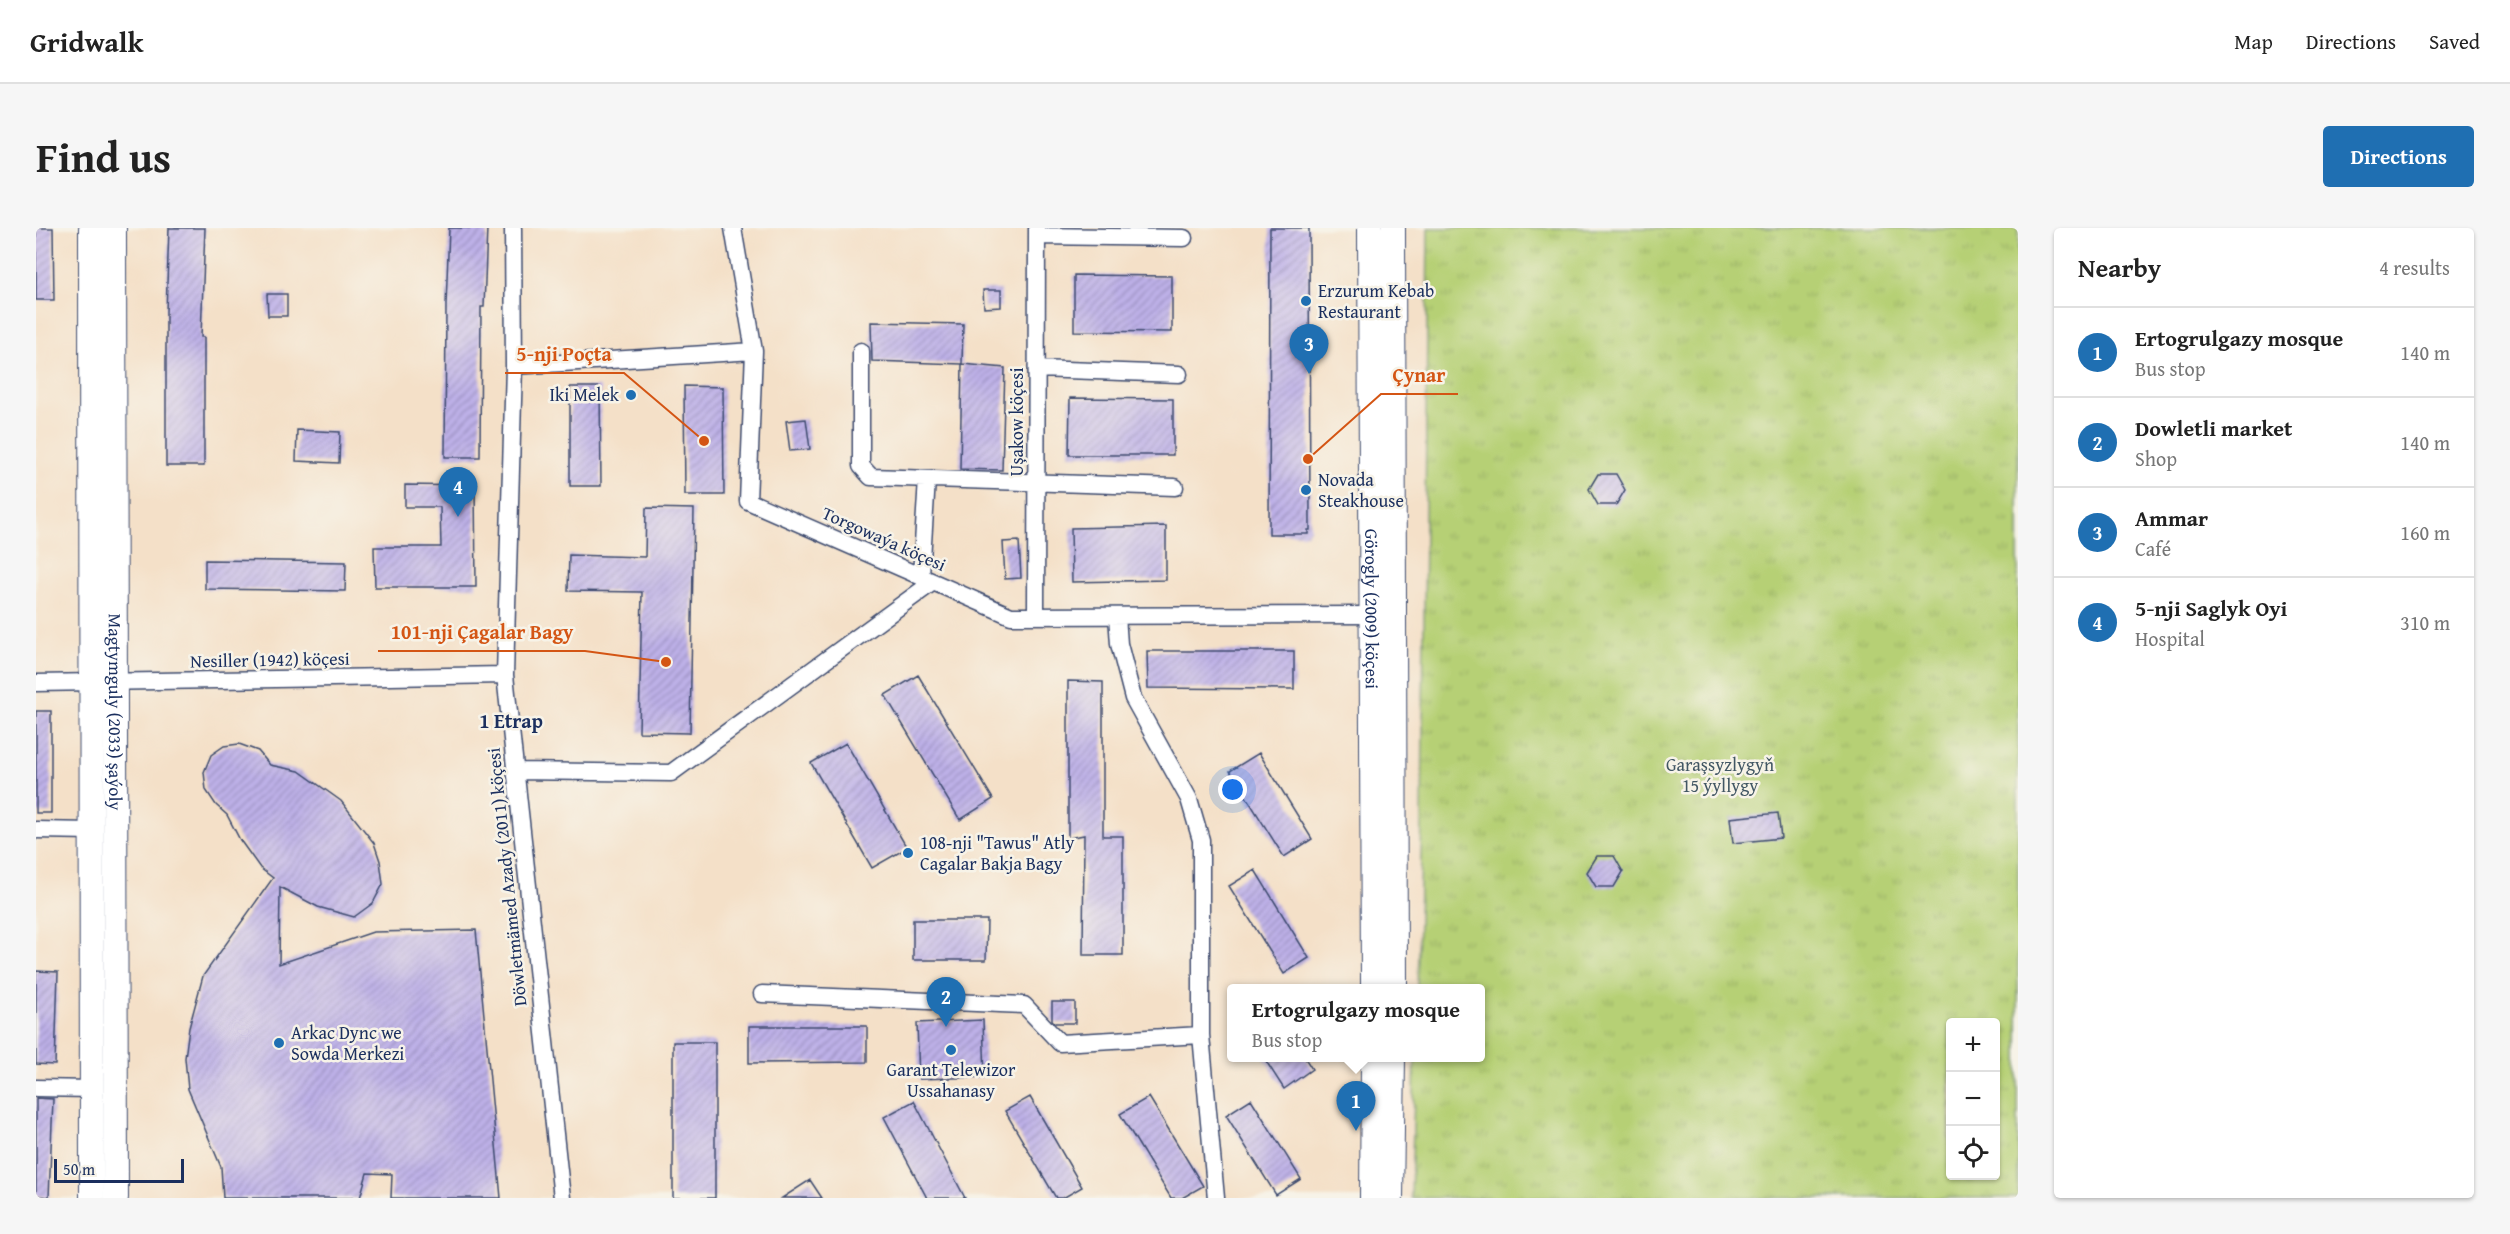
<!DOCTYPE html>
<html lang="en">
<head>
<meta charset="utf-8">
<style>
	:root { --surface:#fff; --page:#f6f6f6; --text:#222; --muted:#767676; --line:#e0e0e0; --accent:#1f6fb2 }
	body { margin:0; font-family:"Gentium Book Plus",serif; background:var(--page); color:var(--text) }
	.controls { position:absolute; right:18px; bottom:18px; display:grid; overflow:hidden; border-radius:6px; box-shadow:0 2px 4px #0004 }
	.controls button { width:54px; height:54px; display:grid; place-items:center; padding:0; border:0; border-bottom:2px solid var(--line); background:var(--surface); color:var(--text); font:30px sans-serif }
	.scale { position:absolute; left:18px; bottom:15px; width:130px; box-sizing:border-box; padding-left:6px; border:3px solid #1b2f5e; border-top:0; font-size:16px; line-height:21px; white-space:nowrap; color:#1b2f5e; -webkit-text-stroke:4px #f7f3e8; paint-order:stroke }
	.you { position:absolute; left:1197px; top:562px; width:21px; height:21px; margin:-15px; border:4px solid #fff; border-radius:50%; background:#1a73e8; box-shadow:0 0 0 9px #1a73e833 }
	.badge { display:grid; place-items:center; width:39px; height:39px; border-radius:50%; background:var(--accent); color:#fff; font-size:20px; font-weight:700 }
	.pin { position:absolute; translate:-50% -50px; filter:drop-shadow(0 2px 3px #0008) }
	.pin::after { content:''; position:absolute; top:32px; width:21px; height:18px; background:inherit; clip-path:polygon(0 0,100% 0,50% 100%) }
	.popup { position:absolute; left:1191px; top:756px; width:258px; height:78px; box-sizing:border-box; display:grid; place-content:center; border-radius:6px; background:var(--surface); filter:drop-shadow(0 2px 4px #0005); font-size:20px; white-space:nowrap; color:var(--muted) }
	.popup b { font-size:22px; color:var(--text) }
	.popup::after { content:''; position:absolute; left:50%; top:100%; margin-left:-12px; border:12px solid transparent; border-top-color:var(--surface) }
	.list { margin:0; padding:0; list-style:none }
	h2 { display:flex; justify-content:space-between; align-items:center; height:78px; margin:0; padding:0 24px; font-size:26px }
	h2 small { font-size:20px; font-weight:400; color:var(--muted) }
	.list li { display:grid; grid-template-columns:39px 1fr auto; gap:18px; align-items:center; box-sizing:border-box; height:90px; padding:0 24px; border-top:2px solid var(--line) }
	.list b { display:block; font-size:22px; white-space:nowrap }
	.list p { margin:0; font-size:20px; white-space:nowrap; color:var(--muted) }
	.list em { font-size:20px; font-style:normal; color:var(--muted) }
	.icon { flex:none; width:33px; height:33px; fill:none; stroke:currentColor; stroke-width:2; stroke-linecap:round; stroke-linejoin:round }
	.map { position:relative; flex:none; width:1982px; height:970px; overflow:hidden; border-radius:6px }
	header { display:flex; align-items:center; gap:36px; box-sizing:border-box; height:84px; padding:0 30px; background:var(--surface); border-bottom:2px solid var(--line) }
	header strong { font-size:28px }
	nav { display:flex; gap:33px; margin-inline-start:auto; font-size:21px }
	.intro { display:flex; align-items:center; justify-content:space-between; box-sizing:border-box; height:144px; padding:0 36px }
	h1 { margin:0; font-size:42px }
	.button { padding:15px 27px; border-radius:6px; background:var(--accent); color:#fff; font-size:21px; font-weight:700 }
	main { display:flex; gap:36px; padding:0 36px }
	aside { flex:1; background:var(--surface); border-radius:6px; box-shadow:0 2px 4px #0004 }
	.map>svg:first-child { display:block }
	.park { fill:url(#park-tufts); stroke:#68806a; stroke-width:1.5; fill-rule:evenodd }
	.building { fill:url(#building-hatch) }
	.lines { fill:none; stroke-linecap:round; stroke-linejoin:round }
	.street-casing { stroke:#3c4a6e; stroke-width:19 }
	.secondary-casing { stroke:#3c4a6e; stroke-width:26 }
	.street { stroke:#fff; stroke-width:16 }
	.secondary { stroke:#fff; stroke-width:24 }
	.poi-dot { fill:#1f6fb2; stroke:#f7f3e8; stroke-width:2 }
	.labels { text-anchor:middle; stroke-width:5; stroke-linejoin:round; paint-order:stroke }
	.poi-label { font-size:18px; fill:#1b2f5e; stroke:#f7f3e8; text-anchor:start }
	.street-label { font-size:18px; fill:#1b2f5e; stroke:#f7f3e8 }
	.park-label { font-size:18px; fill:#425764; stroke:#f7f3e8 }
	.neighbourhood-label { font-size:20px; font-weight:bold; fill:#1b2f5e; stroke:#f7f3e8 }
	.leader { fill:none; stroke:#d45514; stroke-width:2 }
	.callout-dot { fill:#d45514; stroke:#f7f3e8; stroke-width:2 }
	.callout-label { font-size:20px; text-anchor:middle; font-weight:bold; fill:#d45514; stroke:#f7f3e8; stroke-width:5; stroke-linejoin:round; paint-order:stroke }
</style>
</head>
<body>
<header>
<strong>Gridwalk</strong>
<nav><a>Map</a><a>Directions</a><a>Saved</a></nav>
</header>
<div class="intro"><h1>Find us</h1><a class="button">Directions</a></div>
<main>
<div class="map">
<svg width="1982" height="970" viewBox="0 0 1982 970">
	<defs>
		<pattern id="park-tufts" width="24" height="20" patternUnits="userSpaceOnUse" patternTransform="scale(1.5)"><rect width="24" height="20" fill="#b6d075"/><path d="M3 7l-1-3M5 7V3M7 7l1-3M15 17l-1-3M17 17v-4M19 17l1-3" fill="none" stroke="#9cb368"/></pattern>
		<pattern id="building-hatch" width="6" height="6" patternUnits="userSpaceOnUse" patternTransform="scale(1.5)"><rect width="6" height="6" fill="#beb1e8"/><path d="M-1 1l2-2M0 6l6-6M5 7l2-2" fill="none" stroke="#9a90bf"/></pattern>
	</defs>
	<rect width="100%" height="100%" fill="#f7f3e8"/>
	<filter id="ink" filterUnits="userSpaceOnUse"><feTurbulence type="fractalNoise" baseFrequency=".0167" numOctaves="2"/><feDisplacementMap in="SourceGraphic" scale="12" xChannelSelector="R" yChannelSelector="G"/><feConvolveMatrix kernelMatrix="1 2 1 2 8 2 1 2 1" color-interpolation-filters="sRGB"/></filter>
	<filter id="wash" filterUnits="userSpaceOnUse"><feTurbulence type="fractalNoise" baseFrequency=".008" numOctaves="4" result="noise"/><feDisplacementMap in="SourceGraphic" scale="24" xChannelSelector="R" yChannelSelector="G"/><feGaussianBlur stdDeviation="1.35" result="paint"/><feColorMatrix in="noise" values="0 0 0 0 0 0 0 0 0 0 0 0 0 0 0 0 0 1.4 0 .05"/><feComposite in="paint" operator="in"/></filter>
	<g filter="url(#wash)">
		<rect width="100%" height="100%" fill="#f4e0c8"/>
		<path class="park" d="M1392,0H1982V970H1375L1379,830H1444V760H1381L1386,593ZM1914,794H1960V948H1914Z"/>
		<g id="blocks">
			<path class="building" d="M0,0H17L18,72H0Z
				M133,0H169L165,109H168V238H130V84Z
				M413,0H451L448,79H445L444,229H409L410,77Z
				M1234,0H1273L1274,302H1272V306H1233Z
				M1038,47L1136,48V104L1038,103Z
				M947,62H965V79L948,80Z
				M231,66H251V88H232Z
				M835,94L927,96L926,136L836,133Z
				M926,136L969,140L966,242L924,241Z
				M648,158L687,159L688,267H649Z
				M534,159H564L565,258H534Z
				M1034,170L1137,171V227H1033Z
				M770,191L774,221L754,223L750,193Z
				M261,202L304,204L303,235L260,233Z
				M1562,246H1580L1589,262L1580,277H1562L1553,261Z
				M369,257L439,258L440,359H339L338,319H405L404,279H369Z
				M610,280L658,281L654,505L603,504L606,364L532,363L533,327L609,329Z
				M1130,298V352L1036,354L1035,300Z
				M983,313L985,350L969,351L967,314Z
				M169,332L310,334L309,363L169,361Z
				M1111,423H1258V461L1112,460Z
				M882,447L957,571L924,592L849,467Z
				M1032,453L1067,454V608H1087V727H1047L1048,607L1032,610Z
				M0,483H15V585H0Z
				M810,515L871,620L836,640L775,535Z
				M203,516L222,523L234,537L263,543L305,573L338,615L344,633L347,656L337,675L318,689L282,679L244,659L243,736L337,704L440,702L465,970H355L356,946L331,945L324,970H187L185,939L152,861L149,830L153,800L167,748L237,650L224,640L204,612L191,587L180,577L170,562L168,544L175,527L188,518Z
				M1223,525L1276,611L1248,629L1194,543Z
				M1742,585L1745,610L1697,615L1694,590Z
				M1561,628H1578L1587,644L1578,659H1560L1551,644Z
				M1219,642L1273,730L1248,746L1193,658Z
				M877,692H951L950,732H877Z
				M0,743L22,744L19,837L0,836Z
				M1016,774H1039V795H1019L1016,792Z
				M947,792L949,849L883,851L881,795Z
				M713,798H831V834L713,835Z
				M637,814H679V970H637Z
				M1228,830H1269L1276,841L1248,861Z
				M994,869L1046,959L1027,970H1020L969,883Z
				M1113,869L1167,958L1146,970H1135L1084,886Z
				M0,870L17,871L13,969L0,968Z
				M1215,871L1265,951L1240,967L1190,887Z
				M878,873L929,970H891L848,889Z
				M774,952L786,970H746Z"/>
		</g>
	</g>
	<g filter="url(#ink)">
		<use href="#blocks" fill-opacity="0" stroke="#3c4a6e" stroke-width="1.5"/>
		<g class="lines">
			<defs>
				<path id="street" d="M477,0L478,138L469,447L526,970
					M697,0L718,123
					M1001,8L1148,10
					M825,123V238L835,249L1139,259
					M478,138L718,123L712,273L975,388L1346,387
					M1001,141L1143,146
					M885,348L891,251
					M1000,388L1001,0
					M1081,388L1083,416L1097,470L1153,571L1165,612V807L1180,970
					M0,455L469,447
					M480,543L635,545L897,354
					M0,602L56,603
					M726,766L988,777L1024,815L1165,807
					M0,860L56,861"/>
				<g id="secondary">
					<path d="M55,0L56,970"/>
					<path id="s1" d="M78,0L80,970"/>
					<path id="s2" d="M1334,0L1337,760"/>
					<path d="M1357,0L1359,760"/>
					<path d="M1336,970L1337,830"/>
					<path d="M1355,970L1357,830"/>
				</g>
			</defs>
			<use href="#street" class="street-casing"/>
			<use href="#secondary" class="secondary-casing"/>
			<use href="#street" class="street"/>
			<use href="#secondary" class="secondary"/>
		</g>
	</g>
	<g class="poi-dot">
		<circle cx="1270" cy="73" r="6"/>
		<circle cx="595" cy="167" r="6"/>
		<circle cx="1270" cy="262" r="6"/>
		<circle cx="872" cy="625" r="6"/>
		<circle cx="243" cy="815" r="6"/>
		<circle cx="915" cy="822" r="6"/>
	</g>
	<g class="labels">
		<g class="poi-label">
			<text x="1282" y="69">Erzurum Kebab<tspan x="1282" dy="21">Restaurant</tspan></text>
			<text x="583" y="173" text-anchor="end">Iki Melek</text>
			<text x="1282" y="258">Novada<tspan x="1282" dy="21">Steakhouse</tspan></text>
			<text x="884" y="621">108-nji "Tawus" Atly<tspan x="884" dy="21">Cagalar Bakja Bagy</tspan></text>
			<text x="255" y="811">Arkac Dync we<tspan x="255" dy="21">Sowda Merkezi</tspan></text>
			<text x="915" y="848" text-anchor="middle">Garant Telewizor<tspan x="915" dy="21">Ussahanasy</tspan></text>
		</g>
		<g class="street-label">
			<text transform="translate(981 194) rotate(-90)" y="6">Uşakow köçesi</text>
			<text transform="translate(848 311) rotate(24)" y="6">Torgowaýa köçesi</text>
			<text dy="6" stroke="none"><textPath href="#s2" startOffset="381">Görogly (2009) köçesi</textPath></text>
			<text transform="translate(234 432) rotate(-1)" y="6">Nesiller (1942) köçesi</text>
			<text dy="6" stroke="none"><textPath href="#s1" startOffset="484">Magtymguly (2033) şaýoly</textPath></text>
			<text transform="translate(471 649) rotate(-96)" y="6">Döwletmämed Azady (2011) köçesi</text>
		</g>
		<g class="park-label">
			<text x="1684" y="543">Garaşsyzlygyň<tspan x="1684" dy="21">15 ýyllygy</tspan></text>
		</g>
		<g class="neighbourhood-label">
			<text x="475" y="500">1 Etrap</text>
		</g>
	</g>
	<path class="leader" d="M668 213L588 145H469M1272 231L1345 166H1422M630 434L549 423H342"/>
	<g class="callout-dot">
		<circle cx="668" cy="213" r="6"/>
		<circle cx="1272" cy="231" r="6"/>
		<circle cx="630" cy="434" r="6"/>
	</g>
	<g class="callout-label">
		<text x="528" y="133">5-nji Poçta</text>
		<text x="1383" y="154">Çynar</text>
		<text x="446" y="411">101-nji Çagalar Bagy</text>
	</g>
</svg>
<div class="controls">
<button>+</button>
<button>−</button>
<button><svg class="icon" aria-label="locate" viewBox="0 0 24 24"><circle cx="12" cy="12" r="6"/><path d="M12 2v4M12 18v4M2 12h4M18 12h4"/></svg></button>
</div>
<div class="scale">50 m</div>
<div class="you"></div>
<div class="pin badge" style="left:1320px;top:903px">1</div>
<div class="popup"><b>Ertogrulgazy mosque</b>Bus stop</div>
<div class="pin badge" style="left:910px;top:799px">2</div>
<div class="pin badge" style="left:1273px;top:146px">3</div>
<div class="pin badge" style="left:422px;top:289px">4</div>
</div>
<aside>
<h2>Nearby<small>4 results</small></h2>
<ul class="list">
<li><span class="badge">1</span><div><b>Ertogrulgazy mosque</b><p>Bus stop</p></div><em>140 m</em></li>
<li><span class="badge">2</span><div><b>Dowletli market</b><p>Shop</p></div><em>140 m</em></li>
<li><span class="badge">3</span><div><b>Ammar</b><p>Café</p></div><em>160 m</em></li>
<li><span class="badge">4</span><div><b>5-nji Saglyk Oyi</b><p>Hospital</p></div><em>310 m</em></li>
</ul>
</aside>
</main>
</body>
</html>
